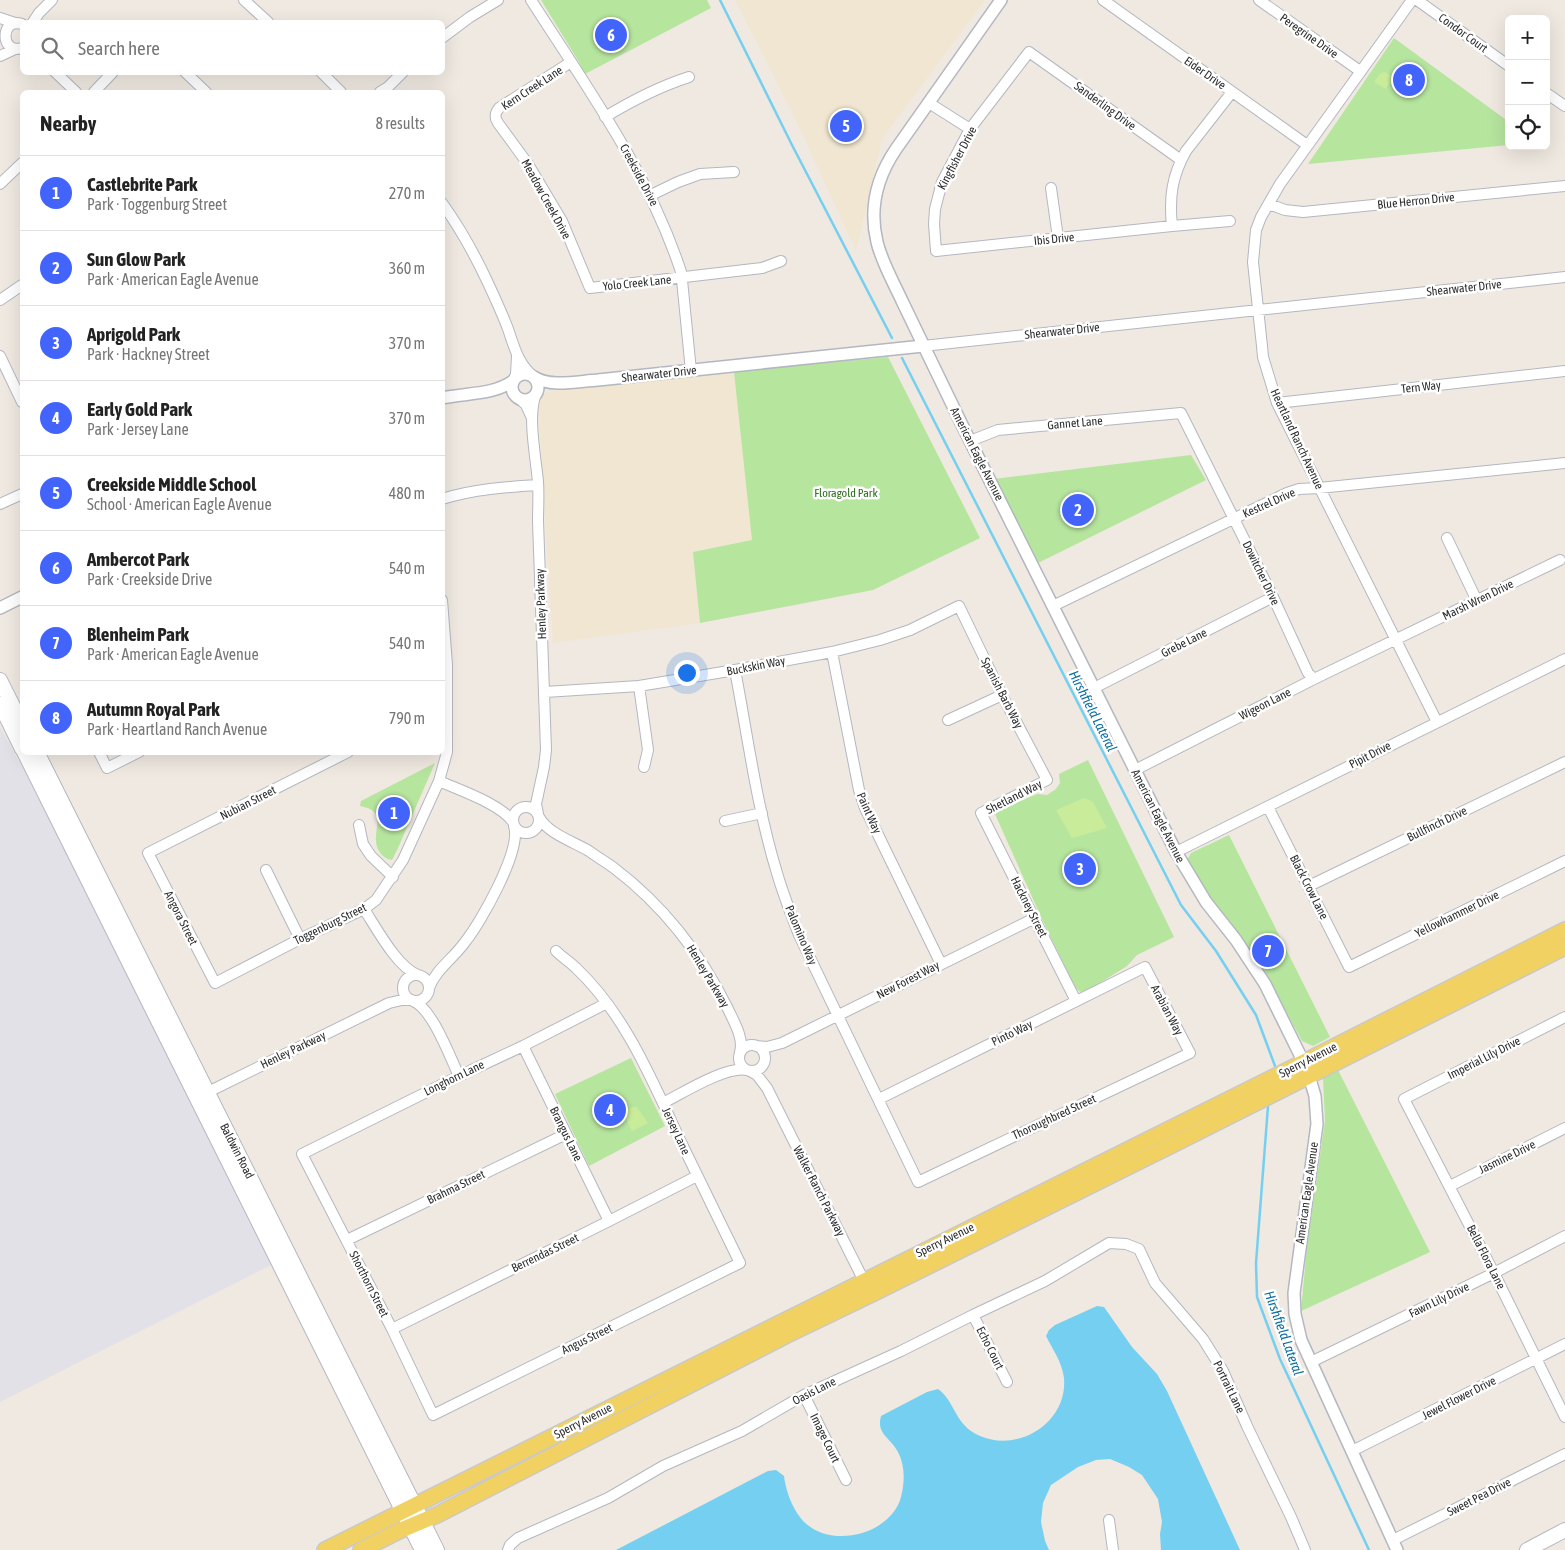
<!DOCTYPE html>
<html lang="en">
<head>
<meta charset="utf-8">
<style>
	:root { --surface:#fff; --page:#f6f6f6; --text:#222; --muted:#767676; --line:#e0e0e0; --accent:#4264fb }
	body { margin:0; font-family:"Asap Condensed",sans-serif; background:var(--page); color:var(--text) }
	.controls { position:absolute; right:15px; top:15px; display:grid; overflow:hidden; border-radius:8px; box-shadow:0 5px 20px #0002 }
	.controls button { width:45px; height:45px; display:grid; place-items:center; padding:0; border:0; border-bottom:1px solid var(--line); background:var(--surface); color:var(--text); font:25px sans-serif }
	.you { position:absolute; left:686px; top:672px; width:18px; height:18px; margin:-12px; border:4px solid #fff; border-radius:50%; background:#1a73e8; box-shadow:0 0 0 8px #1a73e833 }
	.badge { display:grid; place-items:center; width:32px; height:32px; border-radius:50%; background:var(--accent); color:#fff; font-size:16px; font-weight:700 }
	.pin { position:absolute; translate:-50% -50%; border:2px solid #fff; box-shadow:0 1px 5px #0006 }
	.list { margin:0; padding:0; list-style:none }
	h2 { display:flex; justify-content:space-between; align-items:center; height:65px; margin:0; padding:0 20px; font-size:21px }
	h2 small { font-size:16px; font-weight:400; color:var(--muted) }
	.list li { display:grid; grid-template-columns:32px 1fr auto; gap:15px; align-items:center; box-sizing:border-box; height:75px; padding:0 20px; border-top:1px solid var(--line) }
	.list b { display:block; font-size:19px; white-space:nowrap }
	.list p { margin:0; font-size:16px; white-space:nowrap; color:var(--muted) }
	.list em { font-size:16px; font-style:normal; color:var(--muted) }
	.icon { flex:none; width:28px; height:28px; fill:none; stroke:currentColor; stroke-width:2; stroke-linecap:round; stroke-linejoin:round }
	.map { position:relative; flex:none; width:1565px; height:1550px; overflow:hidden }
	.search { position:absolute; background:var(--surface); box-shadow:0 5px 20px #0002; left:20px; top:20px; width:425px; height:55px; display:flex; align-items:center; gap:12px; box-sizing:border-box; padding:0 18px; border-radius:8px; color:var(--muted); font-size:19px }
	.panel { position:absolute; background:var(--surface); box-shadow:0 5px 20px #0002; left:20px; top:90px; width:425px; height:665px; border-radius:8px }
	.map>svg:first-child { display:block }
	.industrial { fill:#e3e1e8 }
	.education { fill:#f0e6d1 }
	.green { fill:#b6e59e }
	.pitch { fill:#c9ec9a }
	.water { fill:#75cff0 }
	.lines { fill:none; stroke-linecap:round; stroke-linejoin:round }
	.stream { stroke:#75cff0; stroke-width:2.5 }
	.minor-casing { stroke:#b4b7c1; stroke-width:12 }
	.tertiary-casing { stroke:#b4b7c1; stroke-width:14 }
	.secondary-casing { stroke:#b4b7c1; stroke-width:16 }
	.primary-casing { stroke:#c9c9c9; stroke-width:18 }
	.minor { stroke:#fff; stroke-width:10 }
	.tertiary { stroke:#fff; stroke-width:11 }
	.secondary { stroke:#fff; stroke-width:14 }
	.primary { stroke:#f2d163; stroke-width:15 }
	.labels { text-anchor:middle; stroke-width:5; stroke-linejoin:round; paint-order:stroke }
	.street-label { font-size:12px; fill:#2e2e2e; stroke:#fff }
	.park-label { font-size:12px; fill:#2c6e1b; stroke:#fff }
	.water-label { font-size:14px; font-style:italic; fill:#0d6fa3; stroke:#fff }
</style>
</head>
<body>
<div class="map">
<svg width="1565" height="1550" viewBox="0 0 1565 1550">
	<rect width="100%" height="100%" fill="#efe9e1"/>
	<path class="industrial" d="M0,727L116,939L283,1259L0,1402Z"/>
	<path class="education" d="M735,0H985L882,139L856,251L792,112Z
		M734,372L752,540L693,552L700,623L553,643L538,404L539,398L544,394L552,391Z"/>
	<path class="green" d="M541,0H707L711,8L585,74L579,62Z
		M1394,38L1509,122V145L1308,164Z
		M888,357L980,538L873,590L700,623L693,552L752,540L734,372Z
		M1191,455L1206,480L1036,564L994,479Z
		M1088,760L1174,937L1137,955L1127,966L1087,991L1080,992L1075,987L1041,917L995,814L999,810L1037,794L1047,795L1056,789L1060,783L1059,774Z
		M435,763L398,848L392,860C386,859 382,856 379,851C368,832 392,812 360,806L361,801Z
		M1229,835L1330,1037L1313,1046L1302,1041L1262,967L1216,908L1186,862L1191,853Z
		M631,1058L665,1126L589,1166L555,1094Z
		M1338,1070L1430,1252L1301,1311L1307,1247L1325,1121L1323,1078Z"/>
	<path class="pitch" d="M1384,72L1390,75L1391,81L1386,89L1374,82L1380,74Z
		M1084,798L1093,802L1107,828L1072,838L1056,810Z
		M637,1107L648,1123L632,1131L623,1113L629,1108Z"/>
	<path class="water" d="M1097,1306L1104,1307L1132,1347L1157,1374L1167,1391L1240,1550H1161L1160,1534L1162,1522L1158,1499L1142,1475L1129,1467L1110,1459L1096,1460L1078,1467L1051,1485L1043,1503L1041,1522L1045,1541L1049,1550H616L768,1471L776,1470L784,1476C786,1493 795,1516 809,1526C838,1548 892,1532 901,1497C905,1482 905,1465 898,1452C890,1437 876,1434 881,1416L927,1392L938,1389C956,1402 954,1425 980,1436C1019,1453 1068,1422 1064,1378C1062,1362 1053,1350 1046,1336L1049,1330L1055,1325Z"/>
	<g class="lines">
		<path class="stream" d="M720,0L792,145L892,338
			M902,358L1181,905L1216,951L1256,1015L1275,1066
			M1268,1106L1256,1263L1257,1297L1280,1359L1369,1550"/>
		<defs>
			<path id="minor" d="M244,0L268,22
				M531,0C588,89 651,176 683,278L682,280L691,371
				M1103,0L1307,145
				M1259,0L1360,71
				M1412,0L1280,184L1261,217L1256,230L1253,262L1262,346L1263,357L1277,403L1437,722
				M1417,0L1509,66
				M0,18L15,23
				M33,22L39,13L52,0
				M22,24C0,17 0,55 22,48
				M442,38L470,17L498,0
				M0,56L15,49
				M571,62L499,108C495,113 494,117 498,123L528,164L562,221L590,288L762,268L781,261
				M55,72L76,92
				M185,72L206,92
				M321,72L341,92
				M94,92L113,72
				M380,92L388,87L403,72
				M1546,93L1565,106
				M929,103L970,129
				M605,117C633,100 658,87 689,77
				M1181,160L1029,52L970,129L942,182L935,209L934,224L936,251L1172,226L1230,221
				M0,184L22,163
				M1051,188L1058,238
				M651,195L678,182L700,174L734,172
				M442,203C460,228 475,255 488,283C495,298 502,313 508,329C514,346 518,364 533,376
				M1269,204L1285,210L1303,212L1565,186
				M1172,226C1169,197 1172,176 1186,151L1232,92
				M0,300L22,285
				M923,346L1565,277
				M0,356L22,402
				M514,379L516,374L517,356
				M536,394C527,415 536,458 538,482C539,495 538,509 538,521L546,750L544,767L536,804L538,814
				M519,398L526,405L531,416
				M1277,403L1565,371
				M970,441L998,430L1181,413L1273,597L1308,673L1314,679
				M442,499C474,489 506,487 538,485
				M0,504L22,494
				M1447,538L1477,601
				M1053,606L1287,493L1299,489L1319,488L1565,463
				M832,652L859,790L865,808L941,964
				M735,670C748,738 757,808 777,873C783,894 791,914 799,935L918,1182L1190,1053L1145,967L879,1099
				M639,686L648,750L644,767
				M1094,688L1273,597
				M545,692L639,686L735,670L832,652L880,640L910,630L959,606L1002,695L1047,780L981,813L1076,1001
				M948,720L1002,695
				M99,752L107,768L139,752
				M348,752L148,853L215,983L300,939L364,909L376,900L403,860L439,781L447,752V665L442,600
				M1135,770L1314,679L1560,560
				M439,781C459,790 501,804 513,822
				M513 820a13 13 0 1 1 26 0a13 13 0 1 1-26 0Z
				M1268,807L1349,967L1565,861
				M539,817C547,833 574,842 589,851C597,857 606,862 614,868C664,906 701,954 728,1009C734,1022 744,1038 740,1052
				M725,821L762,813
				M359,825L363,844L371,856L393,877
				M1176,852L1565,659
				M266,870L300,939
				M1309,886L1565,762
				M364,909C377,929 397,967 418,975
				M556,951C562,957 570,962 576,968C625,1014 652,1080 680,1140C700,1181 720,1222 740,1263L433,1415L392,1329L302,1154L459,1076L523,1046L607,1003
				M403 988a13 13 0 1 1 26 0a13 13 0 1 1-26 0Z
				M429,988C436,969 454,958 465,942C481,922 522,850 514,826
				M413,1001C432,1008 450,1057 459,1076
				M1565,1017L1404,1099L1494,1273L1565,1417
				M739 1058a13 13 0 1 1 26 0a13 13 0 1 1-26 0Z
				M523,1046L609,1221
				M756,1046L767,1047L782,1043L1035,918
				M750,1071L757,1075L767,1088L867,1287
				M202,1095L389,1003L402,1000H412
				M663,1103C683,1093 725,1066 747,1070
				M1450,1186L1565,1128
				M347,1240L566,1134
				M973,1315L1007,1382
				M392,1329L609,1221L697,1176
				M1311,1362L1494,1273L1565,1236
				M804,1395L846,1480
				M1352,1451L1565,1344
				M1109,1520L1113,1550
				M1393,1540L1565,1454
				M508,1550L510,1545L518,1538L608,1498L663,1466L742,1431L804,1395L901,1351L973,1315L1045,1281L1109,1243L1126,1244L1139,1249L1155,1283L1203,1339L1223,1371L1247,1426L1291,1517L1305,1550"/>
			<path id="tertiary" d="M1001,0L896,149C877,177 869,209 877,242C882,263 894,283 903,303C923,345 944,387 964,429C1034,570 1106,711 1176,852L1206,902L1236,940L1265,984L1307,1069L1315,1096L1317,1124L1294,1293L1295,1314L1301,1340L1397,1550
				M512 387a13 13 0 1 1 26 0a13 13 0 1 1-26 0Z
				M534,377C551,388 579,381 598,380L923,346
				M442,398C465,393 494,395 513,381
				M0,608L22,597"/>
			<path id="secondary" d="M0,680L22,724
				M0,704L22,749
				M24,752L422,1550
				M37,752L437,1550
				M1527,1550L1565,1530"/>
			<path id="primary" d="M325,1550L1304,1062L1565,930
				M361,1550L399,1531L437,1515L787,1335L872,1294L1174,1144L1565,947"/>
		</defs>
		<use href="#minor" class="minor-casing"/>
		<use href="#tertiary" class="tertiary-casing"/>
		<use href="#secondary" class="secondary-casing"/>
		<use href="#primary" class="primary-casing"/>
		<use href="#minor" class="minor"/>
		<use href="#tertiary" class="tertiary"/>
		<use href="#secondary" class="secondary"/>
		<use href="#primary" class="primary"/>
	</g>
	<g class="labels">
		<g class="street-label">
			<text transform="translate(1463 33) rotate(36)" y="4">Condor Court</text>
			<text transform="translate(1309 36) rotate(35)" y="4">Peregrine Drive</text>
			<text transform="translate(1205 73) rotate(35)" y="4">Eider Drive</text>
			<text transform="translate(532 88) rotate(-33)" y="4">Kern Creek Lane</text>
			<text transform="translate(1105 106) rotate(36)" y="4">Sanderling Drive</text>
			<text transform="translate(957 158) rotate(-62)" y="4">Kingfisher Drive</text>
			<text transform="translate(639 175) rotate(62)" y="4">Creekside Drive</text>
			<text transform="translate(546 199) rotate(61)" y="4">Meadow Creek Drive</text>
			<text transform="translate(1416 201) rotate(-6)" y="4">Blue Herron Drive</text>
			<text transform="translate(1054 239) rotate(-6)" y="4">Ibis Drive</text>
			<text transform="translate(637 283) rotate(-6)" y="4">Yolo Creek Lane</text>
			<text transform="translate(1464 288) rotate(-6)" y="4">Shearwater Drive</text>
			<text transform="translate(1062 331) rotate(-6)" y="4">Shearwater Drive</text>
			<text transform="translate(659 374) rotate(-6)" y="4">Shearwater Drive</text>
			<text transform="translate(1421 387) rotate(-6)" y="4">Tern Way</text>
			<text transform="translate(1075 423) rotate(-5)" y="4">Gannet Lane</text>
			<text transform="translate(1297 439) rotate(65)" y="4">Heartland Ranch Avenue</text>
			<text transform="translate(977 454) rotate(63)" y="4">American Eagle Avenue</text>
			<text transform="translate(1269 503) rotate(-24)" y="4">Kestrel Drive</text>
			<text transform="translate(1261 573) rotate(64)" y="4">Dowitcher Drive</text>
			<text transform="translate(1478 600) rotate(-26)" y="4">Marsh Wren Drive</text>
			<text transform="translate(541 604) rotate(-92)" y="4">Henley Parkway</text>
			<text transform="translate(1184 643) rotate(-27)" y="4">Grebe Lane</text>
			<text transform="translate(756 666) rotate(-11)" y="4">Buckskin Way</text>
			<text transform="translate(1002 693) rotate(63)" y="4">Spanish Barb Way</text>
			<text transform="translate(1265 704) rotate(-27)" y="4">Wigeon Lane</text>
			<text transform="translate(1370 755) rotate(-27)" y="4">Pipit Drive</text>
			<text transform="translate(1014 797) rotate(-27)" y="4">Shetland Way</text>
			<text transform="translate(248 803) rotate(-27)" y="4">Nubian Street</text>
			<text transform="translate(869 813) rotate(66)" y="4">Paint Way</text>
			<text transform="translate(1158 816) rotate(63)" y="4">American Eagle Avenue</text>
			<text transform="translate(1437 824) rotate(-26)" y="4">Bullfinch Drive</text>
			<text transform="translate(1309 887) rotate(63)" y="4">Black Crow Lane</text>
			<text transform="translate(1029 907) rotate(63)" y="4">Hackney Street</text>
			<text transform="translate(1457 914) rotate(-26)" y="4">Yellowhammer Drive</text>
			<text transform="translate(181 918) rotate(63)" y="4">Angora Street</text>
			<text transform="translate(330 924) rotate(-26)" y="4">Toggenburg Street</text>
			<text transform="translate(801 935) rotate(67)" y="4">Palomino Way</text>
			<text transform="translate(708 976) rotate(59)" y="4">Henley Parkway</text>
			<text transform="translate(908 980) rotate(-27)" y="4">New Forest Way</text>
			<text transform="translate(1167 1010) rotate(62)" y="4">Arabian Way</text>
			<text transform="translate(1012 1033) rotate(-26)" y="4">Pinto Way</text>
			<text transform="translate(293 1050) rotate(-26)" y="4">Henley Parkway</text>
			<text transform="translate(1484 1058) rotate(-27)" y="4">Imperial Lily Drive</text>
			<text transform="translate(1308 1060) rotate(-27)" y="4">Sperry Avenue</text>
			<text transform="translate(454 1078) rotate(-26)" y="4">Longhorn Lane</text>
			<text transform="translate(1054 1117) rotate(-25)" y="4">Thoroughbred Street</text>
			<text transform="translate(676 1131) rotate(65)" y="4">Jersey Lane</text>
			<text transform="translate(566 1134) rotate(64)" y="4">Brangus Lane</text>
			<text transform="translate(237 1151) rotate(63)" y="4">Baldwin Road</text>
			<text transform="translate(1507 1157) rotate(-26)" y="4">Jasmine Drive</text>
			<text transform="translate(456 1187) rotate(-26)" y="4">Brahma Street</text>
			<text transform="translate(819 1191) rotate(63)" y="4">Walker Ranch Parkway</text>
			<text transform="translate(1307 1193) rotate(-82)" y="4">American Eagle Avenue</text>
			<text transform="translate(945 1240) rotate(-26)" y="4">Sperry Avenue</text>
			<text transform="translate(545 1253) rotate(-26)" y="4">Berrendas Street</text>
			<text transform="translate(1486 1257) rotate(63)" y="4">Bella Flora Lane</text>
			<text transform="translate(369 1284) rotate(63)" y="4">Shorthorn Street</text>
			<text transform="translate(1439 1300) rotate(-26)" y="4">Fawn Lily Drive</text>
			<text transform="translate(587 1339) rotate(-26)" y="4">Angus Street</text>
			<text transform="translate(990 1348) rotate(63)" y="4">Echo Court</text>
			<text transform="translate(1229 1387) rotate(64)" y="4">Portrait Lane</text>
			<text transform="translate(814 1391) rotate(-27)" y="4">Oasis Lane</text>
			<text transform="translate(1459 1398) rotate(-27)" y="4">Jewel Flower Drive</text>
			<text transform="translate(583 1421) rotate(-27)" y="4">Sperry Avenue</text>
			<text transform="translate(825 1438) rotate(64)" y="4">Image Court</text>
			<text transform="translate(1479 1497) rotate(-27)" y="4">Sweet Pea Drive</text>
		</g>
		<g class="park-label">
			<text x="846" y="497">Floragold Park</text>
		</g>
		<g class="water-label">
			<text transform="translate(1093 711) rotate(63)" y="5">Hirshfield Lateral</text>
			<text transform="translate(1284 1333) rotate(70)" y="5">Hirshfield Lateral</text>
		</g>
	</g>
</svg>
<div class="controls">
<button>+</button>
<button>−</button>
<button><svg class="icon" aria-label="locate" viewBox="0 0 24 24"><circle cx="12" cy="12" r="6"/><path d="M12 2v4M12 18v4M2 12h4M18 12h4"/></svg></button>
</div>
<div class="you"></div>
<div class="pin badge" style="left:394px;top:813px">1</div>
<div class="pin badge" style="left:1078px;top:510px">2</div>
<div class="pin badge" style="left:1080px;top:869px">3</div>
<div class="pin badge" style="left:610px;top:1110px">4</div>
<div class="pin badge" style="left:846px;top:126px">5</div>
<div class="pin badge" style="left:611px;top:35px">6</div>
<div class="pin badge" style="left:1268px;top:951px">7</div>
<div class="pin badge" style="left:1409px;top:80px">8</div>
<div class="search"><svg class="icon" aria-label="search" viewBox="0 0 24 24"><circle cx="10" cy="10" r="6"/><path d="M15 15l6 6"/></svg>Search here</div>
<section class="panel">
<h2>Nearby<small>8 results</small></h2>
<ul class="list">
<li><span class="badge">1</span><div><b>Castlebrite Park</b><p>Park · Toggenburg Street</p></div><em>270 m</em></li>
<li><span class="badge">2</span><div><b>Sun Glow Park</b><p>Park · American Eagle Avenue</p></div><em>360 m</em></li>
<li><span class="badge">3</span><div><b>Aprigold Park</b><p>Park · Hackney Street</p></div><em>370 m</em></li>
<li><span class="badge">4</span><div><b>Early Gold Park</b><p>Park · Jersey Lane</p></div><em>370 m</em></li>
<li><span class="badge">5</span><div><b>Creekside Middle School</b><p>School · American Eagle Avenue</p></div><em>480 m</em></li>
<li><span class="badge">6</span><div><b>Ambercot Park</b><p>Park · Creekside Drive</p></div><em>540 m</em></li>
<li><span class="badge">7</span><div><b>Blenheim Park</b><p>Park · American Eagle Avenue</p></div><em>540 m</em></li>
<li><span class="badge">8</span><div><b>Autumn Royal Park</b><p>Park · Heartland Ranch Avenue</p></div><em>790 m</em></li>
</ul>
</section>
</div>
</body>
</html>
